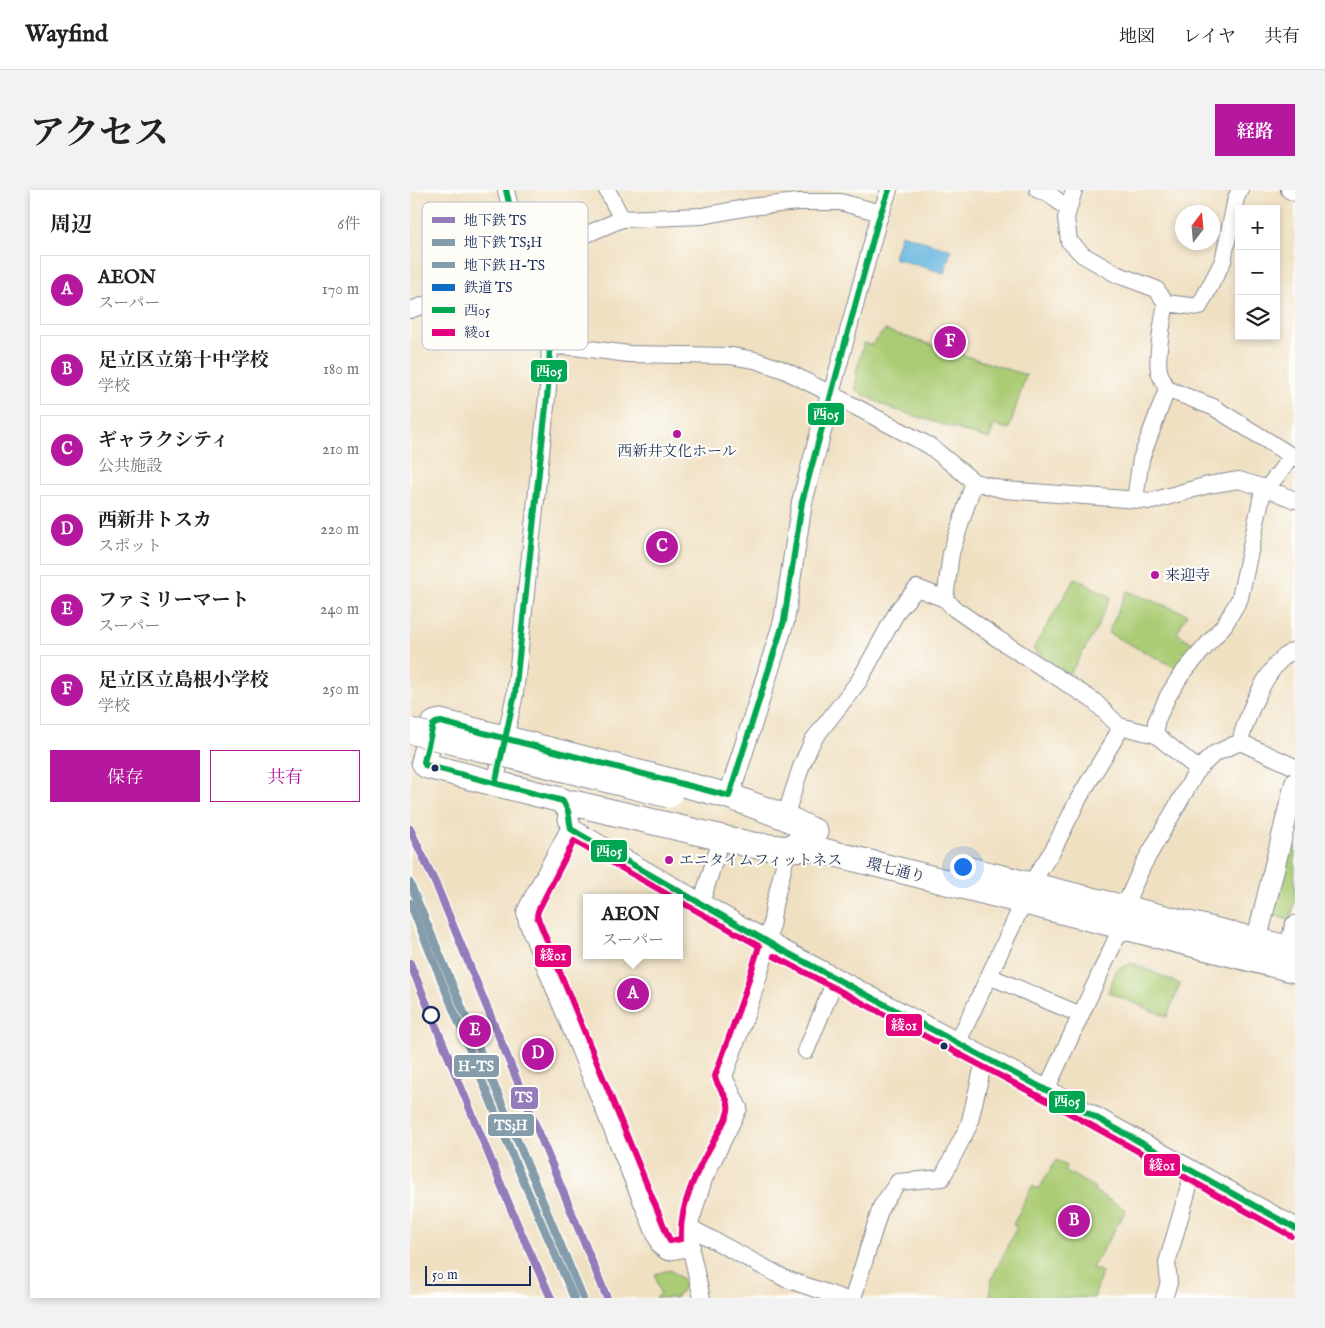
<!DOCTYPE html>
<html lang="ja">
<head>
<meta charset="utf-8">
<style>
	:root { --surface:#fff; --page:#f2f2f2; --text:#222; --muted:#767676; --line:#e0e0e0; --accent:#b5179e }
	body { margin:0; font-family:"IM FELL English","Noto Serif JP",serif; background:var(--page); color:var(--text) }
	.controls { position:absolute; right:15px; top:15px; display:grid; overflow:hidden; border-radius:0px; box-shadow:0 2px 8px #0003 }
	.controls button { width:45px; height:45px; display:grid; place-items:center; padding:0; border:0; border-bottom:1px solid var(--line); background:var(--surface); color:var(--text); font:25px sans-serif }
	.compass { position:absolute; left:765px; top:15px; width:45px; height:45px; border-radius:50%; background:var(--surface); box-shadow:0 2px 8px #0003; rotate:16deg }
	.scale { position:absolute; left:15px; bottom:12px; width:106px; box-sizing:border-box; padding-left:5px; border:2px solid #1b2f5e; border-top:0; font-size:14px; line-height:18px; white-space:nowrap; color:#1b2f5e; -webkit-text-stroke:4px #fdfcf7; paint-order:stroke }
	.you { position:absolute; left:552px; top:676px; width:18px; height:18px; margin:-12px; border:4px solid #fff; border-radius:50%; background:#1a73e8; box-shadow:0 0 0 8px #1a73e833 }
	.badge { display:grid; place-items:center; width:32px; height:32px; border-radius:50%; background:var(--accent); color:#fff; font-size:16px; font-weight:700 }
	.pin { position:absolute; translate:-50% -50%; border:2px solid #fff; box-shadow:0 1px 5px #0006 }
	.popup { position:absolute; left:173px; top:704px; width:100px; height:65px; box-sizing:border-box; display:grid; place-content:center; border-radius:0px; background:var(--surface); filter:drop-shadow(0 1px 4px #0005); font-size:16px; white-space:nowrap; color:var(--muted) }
	.popup b { font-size:19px; color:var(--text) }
	.popup::after { content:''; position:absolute; left:50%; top:100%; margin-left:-10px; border:10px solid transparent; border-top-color:var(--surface) }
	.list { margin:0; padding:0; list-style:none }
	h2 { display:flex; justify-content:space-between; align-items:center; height:65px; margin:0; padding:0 20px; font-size:21px }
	h2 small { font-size:16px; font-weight:400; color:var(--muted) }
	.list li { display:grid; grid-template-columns:32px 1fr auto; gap:15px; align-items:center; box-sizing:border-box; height:70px; margin:0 10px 10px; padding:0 10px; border:1px solid var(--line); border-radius:0px }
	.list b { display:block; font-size:19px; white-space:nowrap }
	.list p { margin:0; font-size:16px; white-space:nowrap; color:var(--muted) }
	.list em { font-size:16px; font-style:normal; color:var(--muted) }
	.actions { display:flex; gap:10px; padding:15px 20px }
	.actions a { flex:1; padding:11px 0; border:1px solid var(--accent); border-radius:0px; text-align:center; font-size:18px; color:var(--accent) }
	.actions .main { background:var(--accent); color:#fff }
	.icon { flex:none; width:28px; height:28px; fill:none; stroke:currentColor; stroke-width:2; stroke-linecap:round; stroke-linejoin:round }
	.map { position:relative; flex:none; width:885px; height:1108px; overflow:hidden; border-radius:0px }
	header { display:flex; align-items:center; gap:30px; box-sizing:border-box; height:70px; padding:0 25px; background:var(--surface); border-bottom:1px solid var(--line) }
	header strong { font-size:24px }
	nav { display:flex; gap:28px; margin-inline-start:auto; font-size:18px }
	.intro { display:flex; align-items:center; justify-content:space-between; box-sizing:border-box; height:120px; padding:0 30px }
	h1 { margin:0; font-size:35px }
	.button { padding:12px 22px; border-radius:0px; background:var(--accent); color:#fff; font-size:18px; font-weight:700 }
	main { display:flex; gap:30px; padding:0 30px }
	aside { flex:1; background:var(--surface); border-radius:0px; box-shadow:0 2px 8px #0003 }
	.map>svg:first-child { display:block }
	.green { fill:#abcc75; stroke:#637e6a }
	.water { fill:#65b6e0; stroke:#40729f }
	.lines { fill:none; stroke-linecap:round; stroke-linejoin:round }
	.minor-casing { stroke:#868890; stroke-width:18 }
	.tertiary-casing { stroke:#868890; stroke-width:22 }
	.primary-casing { stroke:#868890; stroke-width:27 }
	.minor { stroke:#fff; stroke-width:16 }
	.tertiary { stroke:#fff; stroke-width:20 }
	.primary { stroke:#fff; stroke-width:25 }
	.primary-bridge-casing { stroke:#868890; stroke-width:27; stroke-linecap:butt }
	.primary-bridge { stroke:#fff; stroke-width:25 }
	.bus-1-casing { stroke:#fdfcf7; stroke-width:10 }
	.bus-2-casing { stroke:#fdfcf7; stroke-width:10 }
	.bus-1 { stroke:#00a651; stroke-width:6 }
	.bus-2 { stroke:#e5007d; stroke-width:6 }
	.rail-1-casing { stroke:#fdfcf7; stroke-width:11 }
	.rail-1 { stroke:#0f6cc3; stroke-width:8 }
	.metro-1-casing { stroke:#fdfcf7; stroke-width:11 }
	.metro-2-casing { stroke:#fdfcf7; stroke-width:11 }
	.metro-3-casing { stroke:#fdfcf7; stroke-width:11 }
	.metro-1 { stroke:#937cb9; stroke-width:8 }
	.metro-2 { stroke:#859caa; stroke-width:8 }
	.metro-3 { stroke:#859caa; stroke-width:8 }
	.poi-dot { fill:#b5179e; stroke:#fdfcf7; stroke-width:2 }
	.bus-dot { fill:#1b2f5e; stroke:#fdfcf7; stroke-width:2 }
	.stop-dot { fill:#fdfcf7; stroke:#1b2f5e; stroke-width:2.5 }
	.labels { text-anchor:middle; stroke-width:4.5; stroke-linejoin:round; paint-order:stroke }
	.poi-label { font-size:15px; fill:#1b2f5e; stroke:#fdfcf7; text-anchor:start }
	.street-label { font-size:15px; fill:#1b2f5e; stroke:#fdfcf7 }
	.key { fill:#fdfcf7; stroke:#b9bec9; stroke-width:1 }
	.key-label { font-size:14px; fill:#1b2f5e }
	.line-badge { stroke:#fdfcf7; stroke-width:2 }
	.badge-label { font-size:14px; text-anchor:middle; font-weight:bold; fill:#fff }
</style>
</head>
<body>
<header>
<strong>Wayfind</strong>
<nav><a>地図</a><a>レイヤ</a><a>共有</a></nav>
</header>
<div class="intro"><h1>アクセス</h1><a class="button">経路</a></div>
<main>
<aside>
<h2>周辺<small>6件</small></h2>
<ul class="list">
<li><span class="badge">A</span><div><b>AEON</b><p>スーパー</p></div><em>170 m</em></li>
<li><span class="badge">B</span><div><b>足立区立第十中学校</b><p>学校</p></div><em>180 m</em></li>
<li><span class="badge">C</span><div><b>ギャラクシティ</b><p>公共施設</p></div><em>210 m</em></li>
<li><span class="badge">D</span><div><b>西新井トスカ</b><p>スポット</p></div><em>220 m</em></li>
<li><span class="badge">E</span><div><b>ファミリーマート</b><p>スーパー</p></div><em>240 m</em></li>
<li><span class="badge">F</span><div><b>足立区立島根小学校</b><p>学校</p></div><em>250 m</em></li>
</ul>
<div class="actions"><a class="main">保存</a><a>共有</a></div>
</aside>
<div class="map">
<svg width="885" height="1108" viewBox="0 0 885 1108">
	<rect width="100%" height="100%" fill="#fdfcf7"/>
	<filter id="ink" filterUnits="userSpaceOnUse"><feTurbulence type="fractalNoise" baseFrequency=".02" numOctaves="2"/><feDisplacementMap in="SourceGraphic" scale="10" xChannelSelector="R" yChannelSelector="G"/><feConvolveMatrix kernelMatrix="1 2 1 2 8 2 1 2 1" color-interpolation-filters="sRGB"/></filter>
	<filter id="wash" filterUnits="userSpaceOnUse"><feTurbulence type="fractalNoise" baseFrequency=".0096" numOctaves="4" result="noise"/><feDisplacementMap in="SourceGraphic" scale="20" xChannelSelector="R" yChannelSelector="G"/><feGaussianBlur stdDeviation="1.12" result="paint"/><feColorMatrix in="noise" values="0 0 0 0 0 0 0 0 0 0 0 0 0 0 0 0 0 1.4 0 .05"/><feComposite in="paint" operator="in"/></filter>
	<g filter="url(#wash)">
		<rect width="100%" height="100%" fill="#f0e0c2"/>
		<path class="green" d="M475,140L616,185L599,239L584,235L579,249L480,218L446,201V182L454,153L461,155Z
			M665,388L701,407L685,442L659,485L623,459Z
			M717,401L777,424L767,443L786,455L768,479L698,443Z
			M885,625V710L880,730L861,725Z
			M722,773L770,794L757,827L698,802L707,779Z
			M646,970L656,976L654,980L685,998L684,1001L716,1020L682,1078L692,1082L684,1108H580L582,1088L607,1037L603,1035L622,996L629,999Z
			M260,1080L274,1090V1097L266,1108H245L250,1104L245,1084Z"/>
		<path class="water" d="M491,44L541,60L534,83L484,68Z"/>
	</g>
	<g filter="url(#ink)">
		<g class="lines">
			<defs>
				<path id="minor" d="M197,0L212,29
					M628,0L638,3L658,19
					M664,0L656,28L659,51L673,65L706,84L746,99L756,113
					M879,0L885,3
					M0,120L90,89L115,82L163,50L212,29L292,26L340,17L388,12H430L471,23
					M140,156L164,157L219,164L321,166L345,170L374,180L421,204L520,256L564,292L595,300L742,311L798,295L829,290L855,298L885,310
					M757,199L803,217L885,268
					M421,204L468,31L479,0
					M725,309L731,269L757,199C754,193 751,188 749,181C746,165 753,129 756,113L789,117L813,71L826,8L830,0
					M535,409L541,363L564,292
					M746,545V532L758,506L771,485L815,434L830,408L852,305L881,267
					M830,552C837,525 858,471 885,460
					M85,594L105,504L138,198L140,156L138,149L115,82L96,0
					M375,627L391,577L403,550L449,491L488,420L507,398L535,409L545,419L588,449L684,511L709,536L746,545L788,579
					M620,695L643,660L669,608L708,543L709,536
					M291,714L311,649
					M714,717L733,675L788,579L804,564L830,552L885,577
					M579,786L671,825
					M548,852L614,711
					M396,861L426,788
					M636,900L712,736
					M279,1037L376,1089L432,1108
					M292,1108L280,1056L279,1037L294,989L329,918L314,887L342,808L359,752L364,715L378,659
					M443,1108L471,1017L488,992L532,988L559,935L575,867
					M754,1108L759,1093L757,1073L783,982"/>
				<path id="tertiary" d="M319,606L374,431L392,312L421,204
					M158,626L161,639L119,718L117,723L119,732L252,1056L258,1060L280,1056
					M161,639L370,759L636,900L885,1038
					M843,765L885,593
					M876,773L885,736"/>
				<path id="primary" d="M386,654L885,780
					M401,658L378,659L342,655L163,613L155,614L151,610L17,576L14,572L23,535L26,533L31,532L319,606L375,627L405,642
					M552,678L885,760"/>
			</defs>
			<use href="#minor" class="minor-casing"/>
			<use href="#tertiary" class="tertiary-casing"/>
			<use href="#primary" class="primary-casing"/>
			<use href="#minor" class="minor"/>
			<use href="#tertiary" class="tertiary"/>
			<use href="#primary" class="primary"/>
			<defs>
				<path id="primary-bridge" d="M0,541L259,605"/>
			</defs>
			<use href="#primary-bridge" class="primary-bridge-casing"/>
			<use href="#primary-bridge" class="primary-bridge"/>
			<defs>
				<path id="bus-1" d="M26,533L23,535L14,572L15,575L153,611L158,621L161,639L171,645L370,759L636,900L885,1038
					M26,533L31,532L319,606L374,431L392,312L468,31L479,0
					M86,590L105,504L138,198L140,156L115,82L96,0"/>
				<path id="bus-2" d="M264,708L164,651L128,721L127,726L260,1051L271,1049C269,1015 287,981 303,952C308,942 316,931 318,921C321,907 306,898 305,886L334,805L349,756L269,711
					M364,766L632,908L881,1046"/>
			</defs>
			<use href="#bus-1" class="bus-1-casing"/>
			<use href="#bus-2" class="bus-2-casing"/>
			<use href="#bus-1" class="bus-1"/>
			<use href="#bus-2" class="bus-2"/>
			<defs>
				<path id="rail-1" d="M0,716L164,1108"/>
			</defs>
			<use href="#rail-1" class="rail-1-casing"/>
			<use href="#rail-1" class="rail-1"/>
			<defs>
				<path id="metro-1" d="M0,639L28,699L197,1108
					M0,773L108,1036L141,1108"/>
				<path id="metro-2" d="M0,693L173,1108"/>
				<path id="metro-3" d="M0,713L106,974L164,1108"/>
			</defs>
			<use href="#metro-1" class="metro-1-casing"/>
			<use href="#metro-2" class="metro-2-casing"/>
			<use href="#metro-3" class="metro-3-casing"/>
			<use href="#metro-1" class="metro-1"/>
			<use href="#metro-2" class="metro-2"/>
			<use href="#metro-3" class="metro-3"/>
		</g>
	</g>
	<g class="poi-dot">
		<circle cx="267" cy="244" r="5"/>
		<circle cx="745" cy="385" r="5"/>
		<circle cx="259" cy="670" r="5"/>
	</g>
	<g class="bus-dot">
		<circle cx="25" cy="578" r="4.5"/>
		<circle cx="534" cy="856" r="4.5"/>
	</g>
	<circle class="stop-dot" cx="21" cy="825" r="8"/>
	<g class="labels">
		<g class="poi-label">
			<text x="267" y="266" text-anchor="middle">西新井文化ホール</text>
			<text x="755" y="390">来迎寺</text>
			<text x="269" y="675">エニタイムフィットネス</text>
		</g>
		<g class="street-label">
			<text transform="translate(486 680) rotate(14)" y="5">環七通り</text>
		</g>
	</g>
	<rect x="12" y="12" width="166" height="148" rx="8" class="key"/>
	<rect x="22" y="27" width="23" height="6" fill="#937cb9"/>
	<rect x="22" y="49" width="23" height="7" fill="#859caa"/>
	<rect x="22" y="72" width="23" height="6" fill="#859caa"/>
	<rect x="22" y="94" width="23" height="7" fill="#0f6cc3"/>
	<rect x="22" y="117" width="23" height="6" fill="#00a651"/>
	<rect x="22" y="139" width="23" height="7" fill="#e5007d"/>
	<g class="key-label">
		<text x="54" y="35">地下鉄 TS</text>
		<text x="54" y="57">地下鉄 TS;H</text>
		<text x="54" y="80">地下鉄 H-TS</text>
		<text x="54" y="102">鉄道 TS</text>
		<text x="54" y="125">西05</text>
		<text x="54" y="147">綾01</text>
	</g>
	<g class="line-badge">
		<rect x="120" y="169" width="38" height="24" rx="5" fill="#00a651"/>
		<rect x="397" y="212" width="38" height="24" rx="5" fill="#00a651"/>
		<rect x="180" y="649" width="38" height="24" rx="5" fill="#00a651"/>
		<rect x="124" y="754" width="38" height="24" rx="5" fill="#e5007d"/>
		<rect x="475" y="823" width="38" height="24" rx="5" fill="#e5007d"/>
		<rect x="43" y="864" width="47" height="24" rx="5" fill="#859caa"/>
		<rect x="100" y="896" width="29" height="24" rx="5" fill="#937cb9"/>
		<rect x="638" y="900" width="38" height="24" rx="5" fill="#00a651"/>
		<rect x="77" y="923" width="48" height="24" rx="5" fill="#859caa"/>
		<rect x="733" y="963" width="38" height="24" rx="5" fill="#e5007d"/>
	</g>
	<g class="badge-label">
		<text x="139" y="186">西05</text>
		<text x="416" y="229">西05</text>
		<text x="199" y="666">西05</text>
		<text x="143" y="770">綾01</text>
		<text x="494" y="840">綾01</text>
		<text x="66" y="881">H-TS</text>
		<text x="114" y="912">TS</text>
		<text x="657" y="916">西05</text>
		<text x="101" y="940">TS;H</text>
		<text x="752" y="980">綾01</text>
	</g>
</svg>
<div class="controls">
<button>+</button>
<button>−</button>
<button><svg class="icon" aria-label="layers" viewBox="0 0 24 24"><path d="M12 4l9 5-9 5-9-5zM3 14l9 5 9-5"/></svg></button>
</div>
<svg class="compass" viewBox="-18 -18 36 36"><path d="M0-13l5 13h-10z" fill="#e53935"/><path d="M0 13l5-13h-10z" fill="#767676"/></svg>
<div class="scale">50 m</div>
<div class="you"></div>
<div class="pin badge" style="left:223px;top:804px">A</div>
<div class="popup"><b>AEON</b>スーパー</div>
<div class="pin badge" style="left:664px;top:1031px">B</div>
<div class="pin badge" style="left:252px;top:357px">C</div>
<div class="pin badge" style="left:128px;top:864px">D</div>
<div class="pin badge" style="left:65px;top:841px">E</div>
<div class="pin badge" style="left:540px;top:152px">F</div>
</div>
</main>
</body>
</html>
